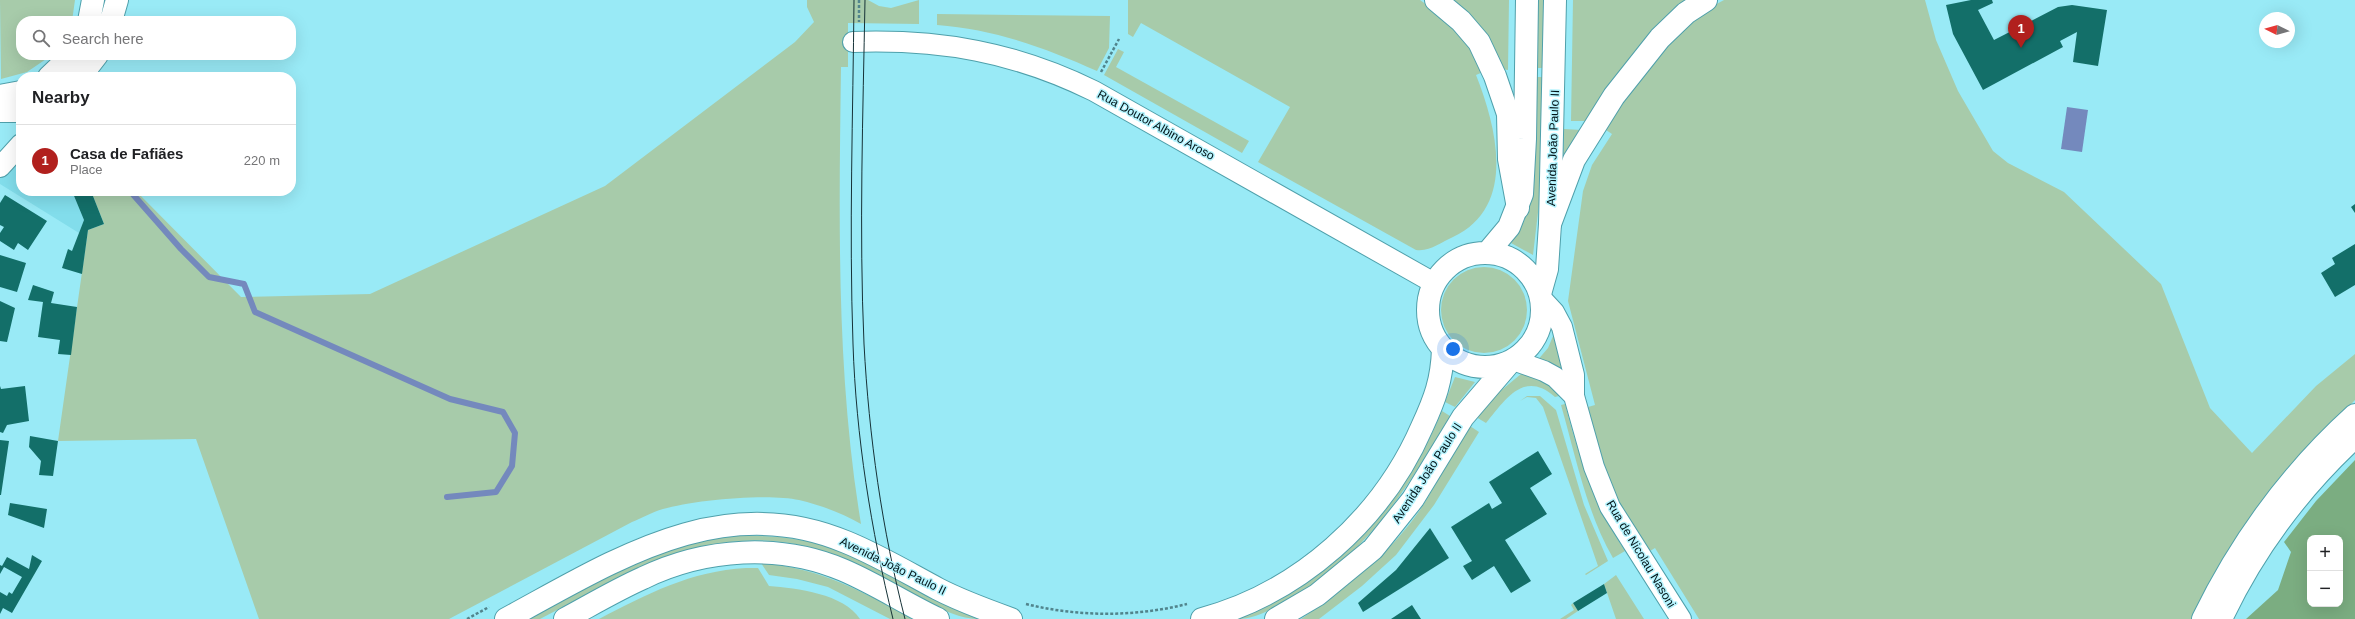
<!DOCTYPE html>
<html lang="en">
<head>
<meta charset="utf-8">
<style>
	:root { --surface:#fff; --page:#f2f2f2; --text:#202124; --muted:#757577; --line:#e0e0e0; --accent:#b1201d }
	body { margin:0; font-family:Arial,sans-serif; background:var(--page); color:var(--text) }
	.controls { position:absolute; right:12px; bottom:12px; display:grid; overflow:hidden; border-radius:8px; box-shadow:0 4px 16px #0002 }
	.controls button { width:36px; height:36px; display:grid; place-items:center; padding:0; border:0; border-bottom:1px solid var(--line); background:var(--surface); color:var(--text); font:20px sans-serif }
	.compass { position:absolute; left:2259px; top:12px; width:36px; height:36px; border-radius:50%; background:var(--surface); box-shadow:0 4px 16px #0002; rotate:275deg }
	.you { position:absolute; left:1453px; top:349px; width:14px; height:14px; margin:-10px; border:3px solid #fff; border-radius:50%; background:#1a73e8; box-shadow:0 0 0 6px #1a73e833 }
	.badge { display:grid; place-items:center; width:26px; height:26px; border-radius:50%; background:var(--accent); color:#fff; font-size:13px; font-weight:700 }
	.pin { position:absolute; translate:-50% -33px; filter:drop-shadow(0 1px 2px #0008) }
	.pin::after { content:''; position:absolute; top:21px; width:14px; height:12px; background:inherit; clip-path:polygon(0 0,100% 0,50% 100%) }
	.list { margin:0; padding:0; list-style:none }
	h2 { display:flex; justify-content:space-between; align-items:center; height:52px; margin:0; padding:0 16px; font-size:17px }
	h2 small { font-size:13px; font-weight:400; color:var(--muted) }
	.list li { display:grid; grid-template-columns:26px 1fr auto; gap:12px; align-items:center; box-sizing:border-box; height:72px; padding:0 16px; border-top:1px solid var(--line) }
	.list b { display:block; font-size:15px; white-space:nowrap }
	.list p { margin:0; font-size:13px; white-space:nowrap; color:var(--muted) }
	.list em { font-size:13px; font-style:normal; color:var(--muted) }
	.icon { flex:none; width:22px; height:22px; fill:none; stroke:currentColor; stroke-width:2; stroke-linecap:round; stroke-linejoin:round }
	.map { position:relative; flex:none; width:2355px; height:619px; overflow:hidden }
	.search { position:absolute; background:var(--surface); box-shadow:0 4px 16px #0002; left:16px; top:16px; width:280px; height:44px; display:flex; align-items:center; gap:10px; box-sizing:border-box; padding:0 14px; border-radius:16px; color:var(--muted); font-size:15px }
	.panel { position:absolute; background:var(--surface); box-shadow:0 4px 16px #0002; left:16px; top:72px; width:280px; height:124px; border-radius:16px }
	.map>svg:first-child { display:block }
	.built { fill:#82ddeb }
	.green { fill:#a7cbaa }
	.forest { fill:#7bad81; fill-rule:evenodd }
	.water { fill:#7489bd }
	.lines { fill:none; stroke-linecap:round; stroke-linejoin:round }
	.stream { stroke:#7489bd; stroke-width:6 }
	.building { fill:#136f69 }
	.minor-casing { stroke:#4fa0ab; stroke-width:22 }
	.major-casing { stroke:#4fa0ab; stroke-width:24 }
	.highway-casing { stroke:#4fa0ab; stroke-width:24 }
	.path { stroke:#51848c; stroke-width:2.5; stroke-dasharray:3 2; stroke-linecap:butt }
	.minor { stroke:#fff; stroke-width:20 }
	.major { stroke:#fff; stroke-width:22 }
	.highway { stroke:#fff; stroke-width:22 }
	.tram { stroke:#163237; stroke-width:1 }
	.labels { text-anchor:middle; stroke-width:3; stroke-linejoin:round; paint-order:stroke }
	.street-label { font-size:12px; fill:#001216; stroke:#b5f4fe }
</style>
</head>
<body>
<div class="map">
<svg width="2355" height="619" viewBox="0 0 2355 619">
	<rect width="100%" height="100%" fill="#99eaf6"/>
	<path class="built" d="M21,148V191H72L84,220L79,233L0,184V170Z"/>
	<path class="green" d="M0,0H75L72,21H21V55H52L27,72L1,79Z
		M807,0H868L879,6L891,8L919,0V24L848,23V67H841C839,220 836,373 861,524C842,513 820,505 799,500C769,493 693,500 663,509C652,512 642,518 632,522L449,619H259L196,439L58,441L88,230L104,224L91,191H136L241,297L370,294L605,186L795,42L814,22L807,7Z
		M1128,0H1420L1441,15L1467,42L1483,72L1476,75C1497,128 1517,207 1453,237C1441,242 1430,252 1416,250L1258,162L1290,107L1141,23L1133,37L1128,34Z
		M1449,0H1509L1508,70L1501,69Z
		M1538,0H1545L1544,68H1537Z
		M1573,0H1687L1587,121H1571Z
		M1724,0H1925L1936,40L1958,91L1993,151L2008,163L2064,192L2161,284L2210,408L2252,453L2316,386L2355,354V400L2279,478L2232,547L2192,619H1699L1655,548L1650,551C1640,536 1630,522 1621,506C1605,476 1597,440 1588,407L1595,405L1568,301L1583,191L1592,165L1612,134L1603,128C1636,81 1671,26 1724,0Z
		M937,14L1110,16L1109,48L1097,71C1046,48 994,29 937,25Z
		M1118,49L1124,52L1116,67L1249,141L1242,153L1104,75Z
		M1537,77H1544L1541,187L1533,255L1511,243L1524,221L1534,188Z
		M1564,129L1582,130L1563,158Z
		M1441 310a43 43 0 1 1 86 0a43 43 0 1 1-86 0Z
		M1556,329L1569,383L1536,362L1548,348Z
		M1521,374L1538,376L1563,395L1555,397C1524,369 1505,400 1486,423L1476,417L1498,393Z
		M1455,377L1475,382L1455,407L1445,402Z
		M1527,396H1540L1556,410L1584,505L1608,561L1586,575L1585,574L1598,566L1543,407L1536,398L1527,397L1520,401Z
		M1565,404C1579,458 1594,503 1625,551L1613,558C1587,514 1575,454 1561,405Z
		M1442,411L1450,416C1405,491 1370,551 1293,597C1275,607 1258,619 1237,619C1334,576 1401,510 1442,411Z
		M1470,426L1479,432L1434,505L1396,555L1362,586L1319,619H1301C1345,588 1389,555 1420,510C1438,483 1451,452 1470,426Z
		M735,536C770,535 805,538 838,550C887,568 929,600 978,619C946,619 898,584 869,570C740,505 654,559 540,619H529C584,590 638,556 699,541C710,538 723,538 735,536Z
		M761,563C822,569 860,590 912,619H890L828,587L797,579L769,575Z
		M746,568H758L769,586C797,588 844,594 860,619H599C647,594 691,571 746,568Z
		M1616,575L1644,619H1616L1604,584Z
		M1573,603L1578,611L1566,619H1560L1574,610L1571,605Z"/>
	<path class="forest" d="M2355,460V619H2246L2278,590L2291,552L2284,542L2316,501ZM2310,538H2340V604H2310Z"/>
	<path class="water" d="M2067,107L2088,110L2082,152L2061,149Z"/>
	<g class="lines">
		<path class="stream" d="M130,191L181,249L209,277L244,284L255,312L450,399L503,412L515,433L512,466L496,492L447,497"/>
	</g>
	<path class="building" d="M1971,0H1992L1993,3L1978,10L1994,40L2058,7L2072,5L2107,10L2098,66L2073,62L2077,32L2060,41L2063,47L1983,90L1953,34L1946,5Z
		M72,191H91L104,224L88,230L82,274L62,268L68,249L72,251L84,220Z
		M5,195L47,221L28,250L18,243L14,250L0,241V233L4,227L0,225V203Z
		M2355,204V213L2351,207Z
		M2355,244V285L2335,297L2321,273L2335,264L2332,258Z
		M0,255L26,263L17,292L0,287Z
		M33,285L54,292L51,303L77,307L71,355L58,354L60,340L38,337L43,302L28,300Z
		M0,301L15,308L7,342L0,341Z
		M0,386L1,389L25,386L29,421L7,425L3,433L0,432Z
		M30,436L58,441L53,476L39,475L41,461L29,447Z
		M0,440L9,441L1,495H0Z
		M1538,451L1552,474L1530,488L1547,514L1505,540L1531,581L1511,593L1494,566L1472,580L1463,566L1472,561L1451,527L1489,503L1492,509L1502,503L1489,482Z
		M10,503L47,509L44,528L8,515Z
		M1430,528L1449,558L1363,612L1358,603L1396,570Z
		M32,555L42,561L12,613L3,608L0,614V592L7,596L9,592L12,594L22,577L4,567L0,574V565L2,566L7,557L29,569Z
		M1604,584L1607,593L1578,611L1573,603Z
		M1412,605L1421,619H1391Z"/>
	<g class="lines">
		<defs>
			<path id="minor" d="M853,42C940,39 1015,52 1094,91L1434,283
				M0,167L21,144
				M1541,298L1554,312L1562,327L1574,375V396L1594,467L1610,507L1681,619
				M1513,360L1544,371L1555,377L1574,396"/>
			<path id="major" d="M1488,252L1509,227L1522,194L1525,139L1527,0
				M1428 310a57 57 0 1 1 114 0a57 57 0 1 1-114 0Z
				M1540,294L1547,269L1550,224L1555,0
				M506,619C612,562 721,489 846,542C878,555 908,573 938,589C961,601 986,610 1011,619
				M565,619C591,605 616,590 643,578C705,548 780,543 843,570C876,584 906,604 938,619
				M1202,619C1299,593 1382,519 1422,427C1435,399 1442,380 1443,349
				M1276,619L1317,595L1373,549L1413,499L1463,417L1511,361
				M2203,619C2241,541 2291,473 2355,415
				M2221,619C2253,551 2300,488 2355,437"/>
			<path id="highway" d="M1436,0L1461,21L1479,42L1495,76L1508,114L1509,159L1518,208
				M89,21L93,0
				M111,21L117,0
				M49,77L72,55
				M80,77L97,55
				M0,96L21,92
				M0,111H21
				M1550,224L1574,160L1614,96L1660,38L1686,13L1706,0"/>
		</defs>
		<use href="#minor" class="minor-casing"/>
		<use href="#major" class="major-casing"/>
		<use href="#highway" class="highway-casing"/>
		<path class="path" d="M859,0V22
			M1101,72L1119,39
			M1026,604C1078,617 1135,617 1187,604
			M467,619L489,607"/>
		<use href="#minor" class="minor"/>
		<use href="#major" class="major"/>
		<use href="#highway" class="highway"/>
		<path class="tram" d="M854,0C853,114 849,230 853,344C856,436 871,530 893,619
			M865,0C863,114 859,230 864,344C869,437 882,529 905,619"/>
	</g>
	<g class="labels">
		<g class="street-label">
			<text transform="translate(1156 125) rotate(29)" y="4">Rua Doutor Albino Aroso</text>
			<text transform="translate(1553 148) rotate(-88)" y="4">Avenida João Paulo II</text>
			<text transform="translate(1427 473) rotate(-57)" y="4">Avenida João Paulo II</text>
			<text transform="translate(1641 554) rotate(59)" y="4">Rua de Nicolau Nasoni</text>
			<text transform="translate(893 566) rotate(26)" y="4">Avenida João Paulo II</text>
		</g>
	</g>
</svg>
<div class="controls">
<button>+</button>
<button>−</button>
</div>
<svg class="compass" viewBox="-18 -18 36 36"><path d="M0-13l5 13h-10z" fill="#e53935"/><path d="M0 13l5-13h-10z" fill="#757577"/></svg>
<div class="you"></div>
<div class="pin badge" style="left:2021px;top:48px">1</div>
<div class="search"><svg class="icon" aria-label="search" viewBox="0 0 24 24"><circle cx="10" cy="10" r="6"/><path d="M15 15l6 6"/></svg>Search here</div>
<section class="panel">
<h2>Nearby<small></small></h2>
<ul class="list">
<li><span class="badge">1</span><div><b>Casa de Fafiães</b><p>Place</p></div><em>220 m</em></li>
</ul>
</section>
</div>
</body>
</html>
